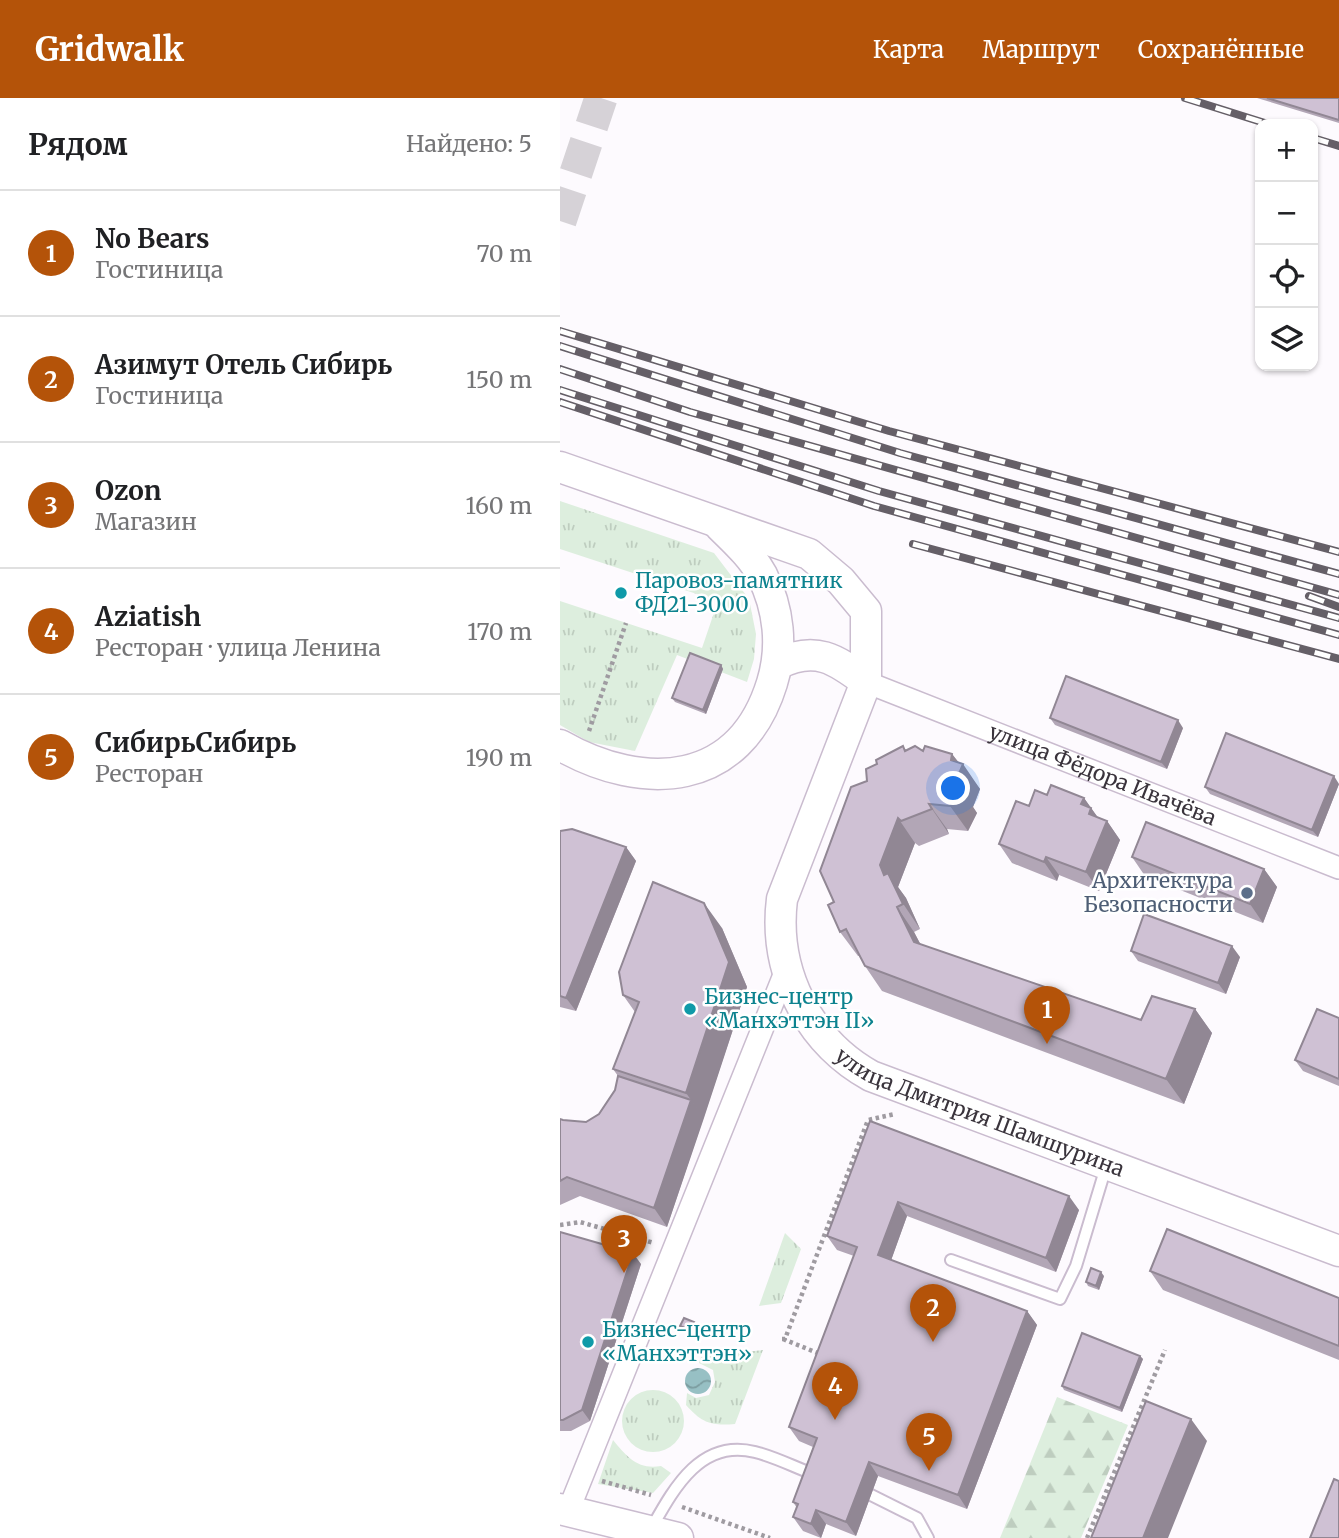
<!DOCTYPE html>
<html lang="ru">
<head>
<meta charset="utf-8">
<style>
	:root { --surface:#fff; --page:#f2f2f2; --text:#202124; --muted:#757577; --line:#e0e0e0; --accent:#b45309 }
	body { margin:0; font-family:Merriweather,serif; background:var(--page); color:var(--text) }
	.controls { position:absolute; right:21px; top:21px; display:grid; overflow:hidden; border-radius:14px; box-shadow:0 2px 5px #0004 }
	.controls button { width:63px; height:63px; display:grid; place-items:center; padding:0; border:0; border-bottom:2px solid var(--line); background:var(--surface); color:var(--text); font:35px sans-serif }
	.you { position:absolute; left:394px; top:691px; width:24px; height:24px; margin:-18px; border:5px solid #fff; border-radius:50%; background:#1a73e8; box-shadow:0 0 0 10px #1a73e833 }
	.badge { display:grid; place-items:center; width:46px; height:46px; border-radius:50%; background:var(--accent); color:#fff; font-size:23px; font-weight:700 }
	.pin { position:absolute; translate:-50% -58px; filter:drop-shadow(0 2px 4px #0008) }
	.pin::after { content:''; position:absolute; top:37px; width:24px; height:21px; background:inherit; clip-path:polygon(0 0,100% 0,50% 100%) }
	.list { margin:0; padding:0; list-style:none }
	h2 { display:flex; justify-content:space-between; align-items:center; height:91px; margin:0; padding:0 28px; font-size:30px }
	h2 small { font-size:23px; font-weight:400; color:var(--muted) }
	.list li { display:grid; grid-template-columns:46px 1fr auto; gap:21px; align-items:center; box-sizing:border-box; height:126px; padding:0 28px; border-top:2px solid var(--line) }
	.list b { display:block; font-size:26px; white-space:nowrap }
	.list p { margin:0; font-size:23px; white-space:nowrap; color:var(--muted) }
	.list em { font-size:23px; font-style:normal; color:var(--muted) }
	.icon { flex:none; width:38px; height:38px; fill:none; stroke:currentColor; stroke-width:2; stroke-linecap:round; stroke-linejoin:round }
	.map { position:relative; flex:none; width:779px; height:1440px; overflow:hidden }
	header { display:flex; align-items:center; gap:42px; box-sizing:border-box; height:98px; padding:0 35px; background:var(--accent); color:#fff }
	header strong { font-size:33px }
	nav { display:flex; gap:38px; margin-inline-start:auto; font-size:24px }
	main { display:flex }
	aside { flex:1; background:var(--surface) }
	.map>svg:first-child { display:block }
	.grass { fill:url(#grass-tufts) }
	.forest { fill:url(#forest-firs) }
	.water { fill:url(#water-waves) }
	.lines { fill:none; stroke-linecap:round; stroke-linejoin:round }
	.primary-tunnel { stroke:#d6d2d7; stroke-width:33; stroke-dasharray:33 17; stroke-linecap:butt }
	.lane-casing { stroke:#cabccf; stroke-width:14 }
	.street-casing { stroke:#cabccf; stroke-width:24 }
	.secondary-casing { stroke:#cabccf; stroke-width:33 }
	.path { stroke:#9f9ba1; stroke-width:4.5; stroke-dasharray:3.5 3.5; stroke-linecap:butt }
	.lane { stroke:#fff; stroke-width:10 }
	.street { stroke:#fff; stroke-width:21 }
	.secondary { stroke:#fff; stroke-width:30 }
	.rail-casing { stroke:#655f67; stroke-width:8 }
	.rail { stroke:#fff; stroke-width:5; stroke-dasharray:16; stroke-linecap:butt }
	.wall { fill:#b2a6b6 }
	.shaded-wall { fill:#918794 }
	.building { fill:#cfc1d4; stroke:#918794; stroke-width:2 }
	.culture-dot { fill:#0f9aa8; stroke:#fff; stroke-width:2.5 }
	.service-dot { fill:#5c6f8a; stroke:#fff; stroke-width:2.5 }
	.labels { text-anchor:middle; stroke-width:5; stroke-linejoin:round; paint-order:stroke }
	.culture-label { font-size:21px; fill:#0d838f; stroke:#fff; text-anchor:start }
	.street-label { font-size:21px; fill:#3a343c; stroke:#fff }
	.service-label { font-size:21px; fill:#4e5e75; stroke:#fff; text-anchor:end }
</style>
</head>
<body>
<header>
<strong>Gridwalk</strong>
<nav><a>Карта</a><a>Маршрут</a><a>Сохранённые</a></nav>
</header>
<main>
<aside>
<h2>Рядом<small>Найдено: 5</small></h2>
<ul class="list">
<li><span class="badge">1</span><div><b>No Bears</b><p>Гостиница</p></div><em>70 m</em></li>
<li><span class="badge">2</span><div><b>Азимут Отель Сибирь</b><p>Гостиница</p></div><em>150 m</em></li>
<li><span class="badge">3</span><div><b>Ozon</b><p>Магазин</p></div><em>160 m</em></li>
<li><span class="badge">4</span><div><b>Aziatish</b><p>Ресторан · улица Ленина</p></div><em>170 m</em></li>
<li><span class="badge">5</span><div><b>СибирьСибирь</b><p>Ресторан</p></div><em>190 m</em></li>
</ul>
</aside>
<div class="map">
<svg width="779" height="1440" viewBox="0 0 779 1440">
	<defs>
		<pattern id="grass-tufts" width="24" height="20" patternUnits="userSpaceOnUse" patternTransform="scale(1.75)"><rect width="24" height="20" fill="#ddeede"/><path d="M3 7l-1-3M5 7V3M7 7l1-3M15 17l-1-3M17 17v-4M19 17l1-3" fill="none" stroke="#becdbf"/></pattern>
		<pattern id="forest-firs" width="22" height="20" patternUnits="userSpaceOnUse" patternTransform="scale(1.75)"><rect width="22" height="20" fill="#ddeede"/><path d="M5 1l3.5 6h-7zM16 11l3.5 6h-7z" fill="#becdbf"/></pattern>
		<pattern id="water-waves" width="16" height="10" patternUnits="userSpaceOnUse" patternTransform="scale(1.75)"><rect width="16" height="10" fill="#97c0c4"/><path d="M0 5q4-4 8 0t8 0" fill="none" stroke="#7c9da0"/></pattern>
	</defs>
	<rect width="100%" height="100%" fill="#fdfafe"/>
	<path class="grass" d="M0,403L154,455L189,501L196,536L194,561L187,584L117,557L75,653L29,644L0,627V503L142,550L158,503L0,451Z
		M225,1135L241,1151L221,1205L199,1208Z
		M203,1252L175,1326C151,1328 142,1325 126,1307L127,1295L136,1300L149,1297L155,1284L153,1272L139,1265L141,1259Z
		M62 1323a31 31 0 1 1 62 0a31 31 0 1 1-62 0Z
		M53,1342C67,1359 78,1372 101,1368L111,1375L93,1395L38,1386Z"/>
	<path class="forest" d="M497,1299L568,1327L521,1440H440Z"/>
	<path class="water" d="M125 1283a13 13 0 1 1 26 0a13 13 0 1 1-26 0Z"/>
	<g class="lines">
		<path class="primary-tunnel" d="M0,123L41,0"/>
		<defs>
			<path id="lane" d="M391,1162L500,1201L516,1168L546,1069
				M311,1397L357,1420L368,1440
				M91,1431C113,1392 140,1340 195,1354C216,1359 236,1370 256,1377"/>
			<g id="street">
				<path id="s1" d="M306,584L779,770"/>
				<path d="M9,1411L226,872"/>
			</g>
			<g id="secondary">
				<path id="s2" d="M0,369L249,456L281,483L306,513V584L222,801C213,873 248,943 311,978L779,1153"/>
				<path d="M218,566C255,547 276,561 306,584"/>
				<path d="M0,647C84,695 180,689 212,585C223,549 219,511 202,477C192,458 175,443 160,428"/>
				<path d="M0,1411L118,1440"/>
			</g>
		</defs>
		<use href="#lane" class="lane-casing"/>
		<use href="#street" class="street-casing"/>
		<use href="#secondary" class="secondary-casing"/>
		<path class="path" d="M29,633L66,525
			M0,1127L20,1124L94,1145
			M222,1241H225L308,1022L335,1016
			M223,1241L260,1256
			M42,1383L91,1397
			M122,1409L210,1440
			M527,1440L605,1252"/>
		<use href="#lane" class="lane"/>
		<use href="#street" class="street"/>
		<use href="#secondary" class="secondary"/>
		<defs>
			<path id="rail" d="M625,0L708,26
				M753,40L779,48
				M0,233L329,333L779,454
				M0,248L340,355L779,476
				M0,271L130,314L779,497
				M0,292L319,393L779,520
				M0,304L314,408L779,537
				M353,446L779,561
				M749,498L779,509"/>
		</defs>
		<use href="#rail" class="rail-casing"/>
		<use href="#rail" class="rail"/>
	</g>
	<path class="wall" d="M697,0H779V25Z
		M161,567L163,571L146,616L115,604L112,600Z
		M490,620L623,630L607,671L495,627Z
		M343,648L346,653L392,656L420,691L413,709L417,715L408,733L387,731L389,736L359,748L355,745L338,789L346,800L360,831L354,834L361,847L581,922L635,911L652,935L624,1006L322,893L305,868L299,858H298L280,834L274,804L307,683L317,666Z
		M779,686L758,739L650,696L645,689Z
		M524,700L538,720L547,723L560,742L539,793L499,777L497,783L452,765L439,746L469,708Z
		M0,733L66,749L76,763L16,913L0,909Z
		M572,759L704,771L717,789L703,825L585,778Z
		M162,830L187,889L107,1129L20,1098L0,1107V1021L3,1022L26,1024L39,1016L55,992L58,978L53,971L75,914L63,897Z
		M571,853L680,859L666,896L578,863Z
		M779,920V988L743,973L735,962Z
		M310,1023L519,1112L496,1174L347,1118L331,1162L467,1213L477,1227L407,1411L318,1378L296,1438L266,1426L261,1440L243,1433L233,1419L237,1410L233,1404L253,1349L239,1343L229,1329L294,1158L277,1152L267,1138Z
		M0,1134L81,1166L30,1323L11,1333H0Z
		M590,1173L779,1200V1262L603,1192Z
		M544,1178L539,1192L528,1188L526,1184Z
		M120,1228H136L133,1236L123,1231Z
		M580,1258L583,1261L562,1314L504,1292L502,1288Z"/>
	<path class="shaded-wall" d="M161,567L163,571L146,616L143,612Z
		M618,622L623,630L607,671L601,664Z
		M392,656L402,669L403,666L420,691L413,709L417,715L408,733L390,708L394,688L391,662Z
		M774,678L779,686L758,739L752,732Z
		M524,700L544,728L542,735L521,706Z
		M369,706L387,731L389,736L372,711Z
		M338,720L355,745L338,789L346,800L360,831L324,777L320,767Z
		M547,723L560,742L539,793L526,774Z
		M66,749L76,763L16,913L6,900Z
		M486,759L499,777L497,783L484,764Z
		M704,771L717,789L703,825L690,806Z
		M144,805L162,830L187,889L144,1020L126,995Z
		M337,809L354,834L372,869L354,844Z
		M672,848L680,859L666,896L658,885Z
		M635,911L652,935L624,1006L606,981Z
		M131,1002L144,1020L107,1129L94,1110Z
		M509,1098L519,1112L496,1174L486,1160Z
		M338,1104L347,1118L328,1171L318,1157Z
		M73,1155L81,1166L30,1323L22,1312Z
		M541,1174L544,1178L539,1192L536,1188Z
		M467,1213L477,1227L407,1411L398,1397Z
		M134,1224L136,1228L133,1236L130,1232Z
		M580,1258L583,1261L562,1314L560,1310Z
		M631,1321L647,1343L608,1440H583Z
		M309,1364L318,1378L296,1438L286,1424Z
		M256,1412L266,1426L261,1440L251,1426Z"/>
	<path class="building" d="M707,0H779V22Z
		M130,555L161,567L143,612L112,600Z
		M506,578L618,622L601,664L490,620Z
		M666,635L774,678L752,732L645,689Z
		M343,648L345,653L355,648L363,653L365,648L392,656L391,662L403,666L394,688L400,690L390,708L369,706L372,711L341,723L338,720L320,767L324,777L328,775L343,806L337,809L354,844L581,922L592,898L635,911L606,981L305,868L286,831L280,834L268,807L274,804L260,773L291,689L307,683L306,671L317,666L316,662Z
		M491,687L524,700L521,706L531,710L529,716L547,723L526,774L486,759L484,764L439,746L456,703L469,708L475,692L487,697Z
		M586,724L704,771L690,806L572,759Z
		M12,731L66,749L6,900L0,898V733Z
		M93,784L144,805L169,864L126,995L53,971L79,904L63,897L59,874Z
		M584,816L672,848L658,885L571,853Z
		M757,911L779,920V981L735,962Z
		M58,978L131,1002L94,1110L7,1079L0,1083V1021L3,1022L26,1024L39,1016L55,992Z
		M310,1023L509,1098L486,1160L338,1104L318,1157L467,1213L398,1397L309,1364L286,1424L256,1412L251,1426L233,1419L238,1406L233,1404L257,1340L229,1329L297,1149L267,1138Z
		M607,1131L779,1200V1248L590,1173Z
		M0,1134L73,1155L22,1312L3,1322H0Z
		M531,1170L541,1174L536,1188L526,1184Z
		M124,1220L134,1224L130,1232L120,1228Z
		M522,1235L580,1258L560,1310L502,1288Z
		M586,1303L631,1321L583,1440H531Z
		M774,1381L779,1383V1440H750Z"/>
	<g class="culture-dot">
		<circle cx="61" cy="495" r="7"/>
		<circle cx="130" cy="911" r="7"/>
		<circle cx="28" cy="1244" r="7"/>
	</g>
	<circle class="service-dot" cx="687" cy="795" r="7"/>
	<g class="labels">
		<g class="culture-label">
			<text x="75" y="490">Паровоз-памятник<tspan x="75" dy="24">ФД21-3000</tspan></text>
			<text x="144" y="906">Бизнес-центр<tspan x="144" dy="24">«Манхэттэн II»</tspan></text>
			<text x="42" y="1239">Бизнес-центр<tspan x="42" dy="24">«Манхэттэн»</tspan></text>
		</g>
		<g class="street-label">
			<text dy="7" stroke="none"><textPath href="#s1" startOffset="254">улица Фёдора Ивачёва</textPath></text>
			<text dy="7" stroke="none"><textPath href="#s2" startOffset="973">улица Дмитрия Шамшурина</textPath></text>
		</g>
		<g class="service-label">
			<text x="673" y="790">Архитектура<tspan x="673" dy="24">Безопасности</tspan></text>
		</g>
	</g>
</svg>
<div class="controls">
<button>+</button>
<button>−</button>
<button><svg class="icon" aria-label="locate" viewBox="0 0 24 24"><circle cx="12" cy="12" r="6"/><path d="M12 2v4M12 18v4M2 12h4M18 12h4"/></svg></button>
<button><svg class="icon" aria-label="layers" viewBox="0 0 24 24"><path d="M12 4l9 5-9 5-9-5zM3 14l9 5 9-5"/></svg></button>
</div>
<div class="you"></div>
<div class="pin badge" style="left:487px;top:946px">1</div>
<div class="pin badge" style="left:373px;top:1244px">2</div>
<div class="pin badge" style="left:64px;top:1175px">3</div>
<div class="pin badge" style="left:275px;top:1322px">4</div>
<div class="pin badge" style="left:369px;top:1373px">5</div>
</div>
</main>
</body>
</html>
